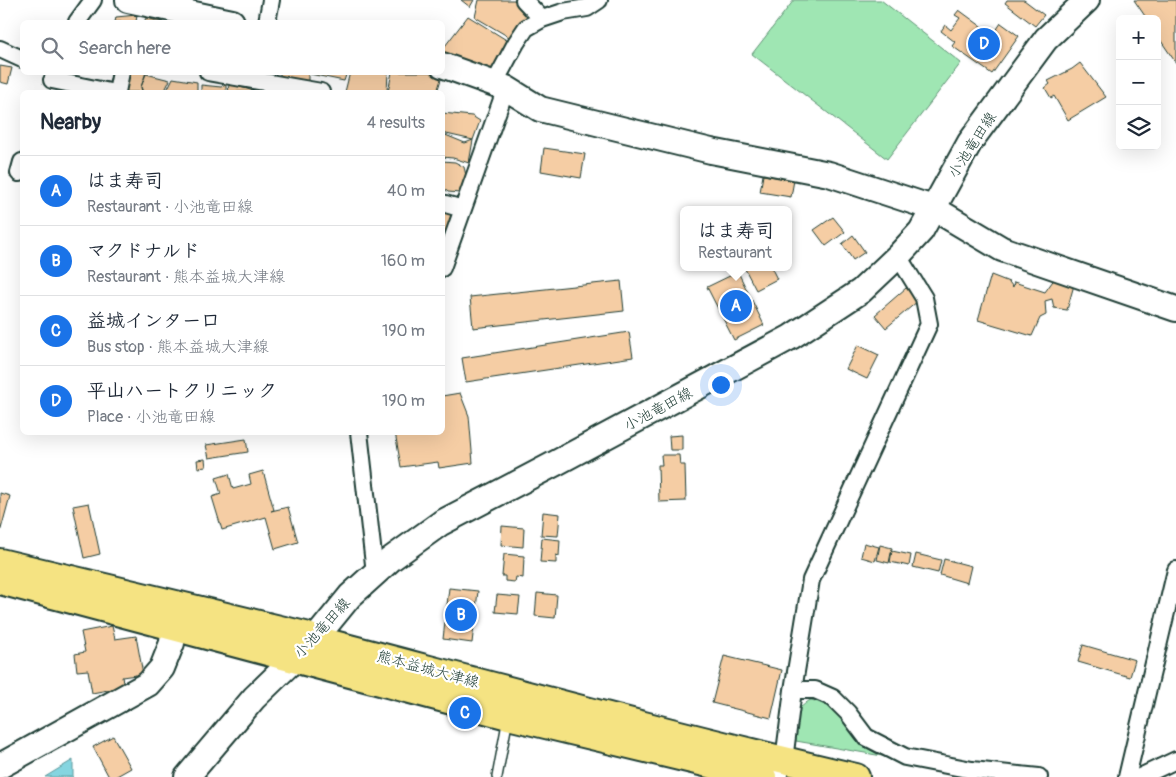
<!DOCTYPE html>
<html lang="en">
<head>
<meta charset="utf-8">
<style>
	:root { --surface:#fff; --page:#f6f6f7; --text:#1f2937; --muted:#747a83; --line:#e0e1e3; --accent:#1a73e8 }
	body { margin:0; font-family:Pangolin,"Klee One",sans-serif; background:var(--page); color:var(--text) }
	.controls { position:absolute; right:15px; top:15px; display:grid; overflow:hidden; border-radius:8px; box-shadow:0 5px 20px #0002 }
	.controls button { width:45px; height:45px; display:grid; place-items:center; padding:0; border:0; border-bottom:1px solid var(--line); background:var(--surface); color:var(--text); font:25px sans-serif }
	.you { position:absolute; left:720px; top:384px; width:18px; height:18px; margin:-12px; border:4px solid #fff; border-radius:50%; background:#1a73e8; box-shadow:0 0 0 8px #1a73e833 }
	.badge { display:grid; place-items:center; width:32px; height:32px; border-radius:50%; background:var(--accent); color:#fff; font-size:16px; font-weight:700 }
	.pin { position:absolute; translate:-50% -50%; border:2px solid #fff; box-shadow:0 1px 5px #0006 }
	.popup { position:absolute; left:680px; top:206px; width:112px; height:65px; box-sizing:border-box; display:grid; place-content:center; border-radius:8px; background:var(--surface); filter:drop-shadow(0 1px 4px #0005); font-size:16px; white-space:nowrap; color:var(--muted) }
	.popup b { font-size:19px; color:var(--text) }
	.popup::after { content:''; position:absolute; left:50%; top:100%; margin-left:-10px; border:10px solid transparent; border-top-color:var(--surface) }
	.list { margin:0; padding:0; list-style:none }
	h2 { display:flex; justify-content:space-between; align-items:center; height:65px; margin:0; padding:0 20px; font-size:21px }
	h2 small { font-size:16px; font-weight:400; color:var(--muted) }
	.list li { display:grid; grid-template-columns:32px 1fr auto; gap:15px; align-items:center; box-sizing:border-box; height:70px; padding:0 20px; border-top:1px solid var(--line) }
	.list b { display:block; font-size:19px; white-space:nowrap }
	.list p { margin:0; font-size:16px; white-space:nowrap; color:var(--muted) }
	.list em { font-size:16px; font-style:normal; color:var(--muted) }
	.icon { flex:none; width:28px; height:28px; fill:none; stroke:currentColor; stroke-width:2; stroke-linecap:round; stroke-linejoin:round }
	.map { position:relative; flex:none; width:1176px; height:777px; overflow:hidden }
	.search { position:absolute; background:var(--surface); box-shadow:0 5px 20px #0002; left:20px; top:20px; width:425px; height:55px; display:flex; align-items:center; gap:12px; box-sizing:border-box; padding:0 18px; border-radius:8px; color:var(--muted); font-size:19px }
	.panel { position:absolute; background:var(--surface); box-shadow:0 5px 20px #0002; left:20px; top:90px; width:425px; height:345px; border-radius:8px }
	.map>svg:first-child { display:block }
	.green { fill:#9fe6b3; stroke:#5f9274 }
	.water { fill:#85d5e0; stroke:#5c989b }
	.building { fill:#f5cda4; stroke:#1f3d34 }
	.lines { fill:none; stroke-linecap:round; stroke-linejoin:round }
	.lane-casing { stroke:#1f3d34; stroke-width:12 }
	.street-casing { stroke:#1f3d34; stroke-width:20 }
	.secondary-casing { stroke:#1f3d34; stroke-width:28 }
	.primary-casing { stroke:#1f3d34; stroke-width:30 }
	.lane { stroke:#fff; stroke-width:9 }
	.street { stroke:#fff; stroke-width:16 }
	.secondary { stroke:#fff; stroke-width:24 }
	.primary { stroke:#f5e382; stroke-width:26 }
	.labels { text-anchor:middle; stroke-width:4.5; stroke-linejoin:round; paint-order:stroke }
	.street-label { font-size:15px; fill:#1f3d34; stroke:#fff }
</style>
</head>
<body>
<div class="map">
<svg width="1176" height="777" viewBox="0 0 1176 777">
	<rect width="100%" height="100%" fill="#fff"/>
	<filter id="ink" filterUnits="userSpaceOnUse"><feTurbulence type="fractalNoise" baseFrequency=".02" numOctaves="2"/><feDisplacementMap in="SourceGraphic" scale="10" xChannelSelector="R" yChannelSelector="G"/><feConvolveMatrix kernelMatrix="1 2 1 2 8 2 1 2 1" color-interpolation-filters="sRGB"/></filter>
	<g filter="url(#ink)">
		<path class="green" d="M794,0H881L961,63L887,159L752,54Z
			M811,700C818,702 828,702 834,707C840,712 843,720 847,727C857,742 870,753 888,757L796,741L793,738L796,709C804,707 805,702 811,700Z"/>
		<path class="water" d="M73,760V777H45Z"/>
		<path class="building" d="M461,0H474L470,7Z
			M479,0H514L529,16L509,37L475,17Z
			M1007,0H1024L1044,15L1035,26L1005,3Z
			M1134,0H1176V63L1157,35V19H1147Z
			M959,10L993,35L1001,23L1019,36L992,74L952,46L955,42L941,31L945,25L951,30L960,18L955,15Z
			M137,15L136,22H115L116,17Z
			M468,16L508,41L494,75L442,52V50Z
			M146,18L163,22H144Z
			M1080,63L1106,97L1068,120L1054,96L1051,98L1045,88L1050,84L1048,81L1072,69Z
			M0,66L12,68L8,84L0,82Z
			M125,72H146L141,87L142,92H121Z
			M280,72H308V82L280,76Z
			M310,72H347L344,81L310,74Z
			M350,72H388L387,92H345Z
			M392,72H441L443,73L437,92H388Z
			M146,74L170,80L166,88V92H143L141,87Z
			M173,78L197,82V92H168L167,90Z
			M229,84L258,92H228Z
			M201,85L221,87L226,85V92H201Z
			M442,113L472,116L480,121L473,140L442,133Z
			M443,134L465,143L473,140L469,163L453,158L442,157V135Z
			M544,148L585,154L581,178L541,171Z
			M442,161L455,162L464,167L467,180L460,193L448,192L442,187Z
			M763,175L794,180L791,197L760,192Z
			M442,207L456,210L443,241L442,240Z
			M833,217L845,232L826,246L814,230Z
			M853,235L865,252L853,260L842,244Z
			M744,267H771L777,279L756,290Z
			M738,272L764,325L734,340L707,287Z
			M991,275L1009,282L1013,287L1014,282L1045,292L1055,278L1074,285L1067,310L1054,308L1052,299L1045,301L1046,315L1040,318L1032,336L978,320Z
			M621,281L624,311L473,328L470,297Z
			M906,288L918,301L886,328L875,315Z
			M629,332L633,357L466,382L462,358Z
			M858,345L879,355L867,379L846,369Z
			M460,393L469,416L473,463L439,468L438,462L401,467L395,432H442V396Z
			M682,435V450H670L669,436Z
			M246,439L248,452L209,458L206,445Z
			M661,455H679L680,465H685L686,501L659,502L658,465H662Z
			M205,459L206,467L198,468L197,460Z
			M263,471L274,510L271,511L288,507L298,542L275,549L266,517L222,530L212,497L221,494L216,478L229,474L233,489L251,484L249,475Z
			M0,493L10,496L0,533Z
			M89,503L100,554L84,558L73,506Z
			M543,512L560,514L558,536L541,535Z
			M502,526L524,528L523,547L501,545Z
			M542,538L560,540L559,556L556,555V563L540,562Z
			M864,543L879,547L875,561L861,557Z
			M880,545L892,548L889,563L877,560Z
			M892,551L911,555L909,566L890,562Z
			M504,554L524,556L523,578L516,577L515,582L505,581V576H502Z
			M916,554L941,560L938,573L913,567Z
			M944,559L971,566L967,583L940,575Z
			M449,588L478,591L472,643L443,639Z
			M537,593L557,595L555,618L535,616Z
			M497,595L520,597L518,614L495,612Z
			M112,626L115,639L136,636L143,674L122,677L124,687L92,693L88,670L77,671L75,654L85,652L81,632Z
			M1083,645L1135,660L1130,677L1078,662Z
			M724,656L782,670L771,718L712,703Z
			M113,736L131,768L115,777H109L93,747Z"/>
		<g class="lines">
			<defs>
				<path id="lane" d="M497,777L508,718"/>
				<path id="street" d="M524,0L542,19
					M77,22L93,0
					M267,22L271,0
					M0,49L22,59
					M208,72L321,92
					M52,80L110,92
					M494,84L516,43L526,28L542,19L563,12L587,8L599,0
					M117,92L121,72
					M19,173L22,162
					M442,203L463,209
					M442,268L506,88
					M359,432L375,573
					M793,690H815L833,698L848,713L866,737L905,757L972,770L1039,777
					M779,777L784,760L793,690L811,580L929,324L924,298L898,256
					M1127,777L1176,570
					M1140,777L1176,760"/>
				<path id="secondary" d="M128,0L232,22
					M442,65L506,88L540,109L711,151L829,174L933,208L1002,249L1176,309
					M0,766L148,684L162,668L172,643L173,627
					M187,777L254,698L315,639L350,596L391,559L441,523L556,463L791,337L861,291L898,256L921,231L970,142L1046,39L1087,0"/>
				<path id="primary" d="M0,562L305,635L315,639C495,686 675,735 856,777
					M0,581L508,716L763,777"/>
			</defs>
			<use href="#lane" class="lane-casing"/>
			<use href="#street" class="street-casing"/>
			<use href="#secondary" class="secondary-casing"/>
			<use href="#primary" class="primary-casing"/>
			<use href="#lane" class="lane"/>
			<use href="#street" class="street"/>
			<use href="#secondary" class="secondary"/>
			<use href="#primary" class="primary"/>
		</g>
	</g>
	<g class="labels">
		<g class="street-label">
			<text transform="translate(972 145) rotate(-57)" y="5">小池竜田線</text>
			<text transform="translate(658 409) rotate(-28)" y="5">小池竜田線</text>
			<text transform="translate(322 628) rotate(-48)" y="5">小池竜田線</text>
			<text transform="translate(428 669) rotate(15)" y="5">熊本益城大津線</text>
		</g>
	</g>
</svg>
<div class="controls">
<button>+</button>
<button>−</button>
<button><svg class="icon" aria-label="layers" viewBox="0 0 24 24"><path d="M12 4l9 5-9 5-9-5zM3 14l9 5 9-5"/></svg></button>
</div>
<div class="you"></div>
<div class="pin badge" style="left:736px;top:306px">A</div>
<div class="popup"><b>はま寿司</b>Restaurant</div>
<div class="pin badge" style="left:461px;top:615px">B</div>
<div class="pin badge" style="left:465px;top:713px">C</div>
<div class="pin badge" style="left:984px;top:44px">D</div>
<div class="search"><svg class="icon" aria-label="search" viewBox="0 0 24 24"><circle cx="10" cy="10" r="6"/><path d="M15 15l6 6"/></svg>Search here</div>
<section class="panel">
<h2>Nearby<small>4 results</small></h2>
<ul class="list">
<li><span class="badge">A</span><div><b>はま寿司</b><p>Restaurant · 小池竜田線</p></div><em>40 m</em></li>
<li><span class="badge">B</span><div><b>マクドナルド</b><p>Restaurant · 熊本益城大津線</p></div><em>160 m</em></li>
<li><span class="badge">C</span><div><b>益城インター口</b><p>Bus stop · 熊本益城大津線</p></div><em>190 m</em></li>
<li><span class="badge">D</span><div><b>平山ハートクリニック</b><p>Place · 小池竜田線</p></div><em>190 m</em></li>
</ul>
</section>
</div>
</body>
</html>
